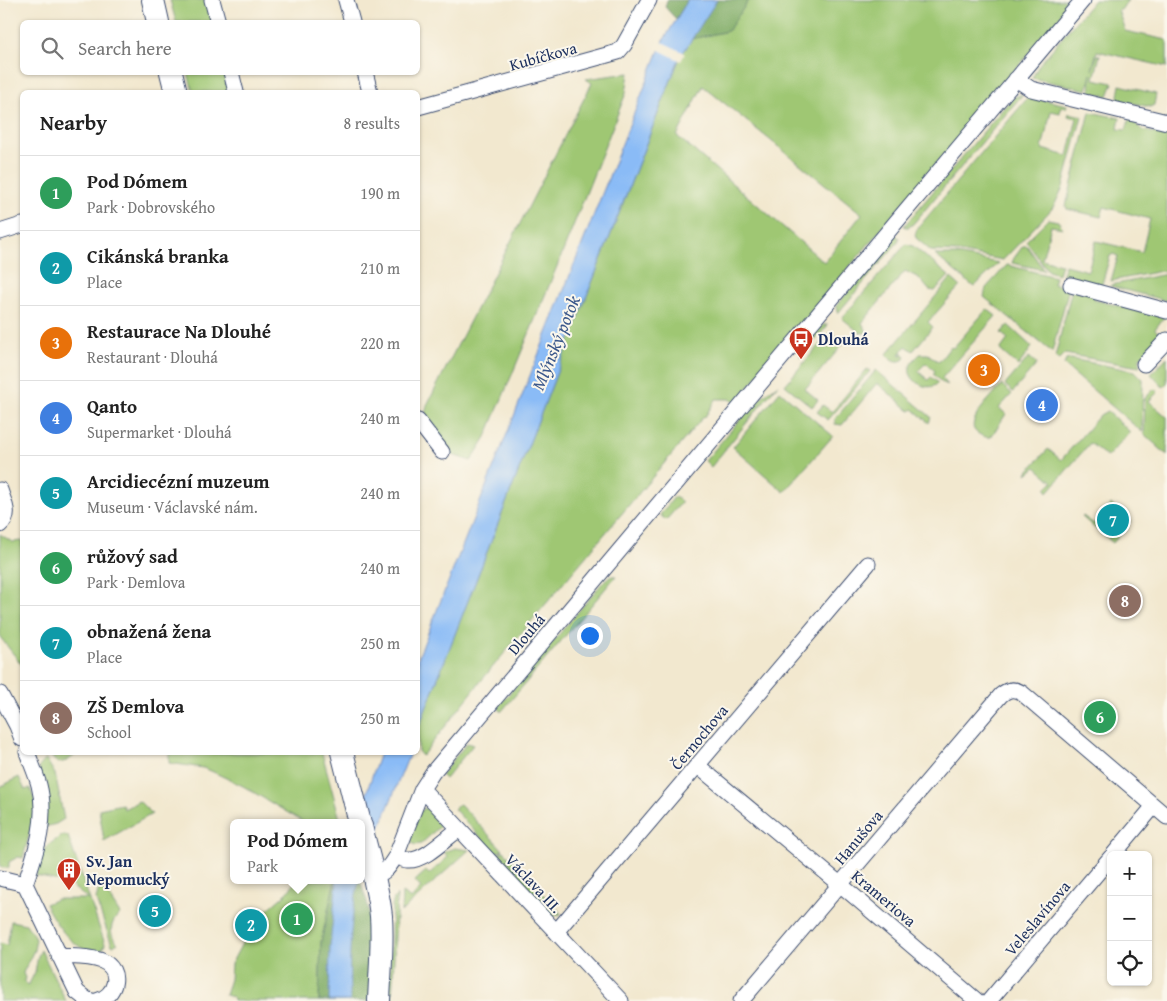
<!DOCTYPE html>
<html lang="en">
<head>
<meta charset="utf-8">
<style>
	:root { --surface:#fff; --page:#f2f2f2; --text:#222; --muted:#767676; --line:#e0e0e0; --accent:#c8321e }
	body { margin:0; font-family:"Gentium Book Plus",serif; background:var(--page); color:var(--text) }
	.controls { position:absolute; right:15px; bottom:15px; display:grid; overflow:hidden; border-radius:8px; box-shadow:0 1px 4px #0004 }
	.controls button { width:45px; height:45px; display:grid; place-items:center; padding:0; border:0; border-bottom:1px solid var(--line); background:var(--surface); color:var(--text); font:25px sans-serif }
	.you { position:absolute; left:589px; top:635px; width:18px; height:18px; margin:-12px; border:4px solid #fff; border-radius:50%; background:#1a73e8; box-shadow:0 0 0 8px #1a73e833 }
	.badge { display:grid; place-items:center; width:32px; height:32px; border-radius:50%; background:var(--accent); color:#fff; font-size:16px; font-weight:700 }
	.pin { position:absolute; translate:-50% -50%; border:2px solid #fff; box-shadow:0 1px 5px #0006 }
	.popup { position:absolute; left:230px; top:819px; width:135px; height:65px; box-sizing:border-box; display:grid; place-content:center; border-radius:8px; background:var(--surface); filter:drop-shadow(0 1px 4px #0005); font-size:16px; white-space:nowrap; color:var(--muted) }
	.popup b { font-size:19px; color:var(--text) }
	.popup::after { content:''; position:absolute; left:50%; top:100%; margin-left:-10px; border:10px solid transparent; border-top-color:var(--surface) }
	.list { margin:0; padding:0; list-style:none }
	h2 { display:flex; justify-content:space-between; align-items:center; height:65px; margin:0; padding:0 20px; font-size:21px }
	h2 small { font-size:16px; font-weight:400; color:var(--muted) }
	.list li { display:grid; grid-template-columns:32px 1fr auto; gap:15px; align-items:center; box-sizing:border-box; height:75px; padding:0 20px; border-top:1px solid var(--line) }
	.list b { display:block; font-size:19px; white-space:nowrap }
	.list p { margin:0; font-size:16px; white-space:nowrap; color:var(--muted) }
	.list em { font-size:16px; font-style:normal; color:var(--muted) }
	.icon { flex:none; width:28px; height:28px; fill:none; stroke:currentColor; stroke-width:2; stroke-linecap:round; stroke-linejoin:round }
	.map { position:relative; flex:none; width:1167px; height:1001px; overflow:hidden }
	.search { position:absolute; background:var(--surface); box-shadow:0 1px 4px #0004; left:20px; top:20px; width:400px; height:55px; display:flex; align-items:center; gap:12px; box-sizing:border-box; padding:0 18px; border-radius:8px; color:var(--muted); font-size:19px }
	.panel { position:absolute; background:var(--surface); box-shadow:0 1px 4px #0004; left:20px; top:90px; width:400px; height:665px; border-radius:8px }
	.map>svg:first-child { display:block }
	.green { fill:#9fc773; stroke:#5d7b68; fill-rule:evenodd }
	.forest { fill:#7fac65; stroke:#4d6e62 }
	.water { fill:#8abbf6; stroke:#5275aa }
	.pier { fill:#f2e8cf }
	.lines { fill:none; stroke-linecap:round; stroke-linejoin:round }
	.street-casing { stroke:#3b4b6f; stroke-width:17 }
	.secondary-casing { stroke:#3b4b6f; stroke-width:24 }
	.street { stroke:#fff; stroke-width:15 }
	.secondary { stroke:#fff; stroke-width:22 }
	.labels { text-anchor:middle; stroke-width:4; stroke-linejoin:round; paint-order:stroke }
	.street-label { font-size:16px; fill:#1b2f5e; stroke:#fbf7ec }
	.poi-label { font-size:16px; font-weight:bold; fill:#1b2f5e; stroke:#fbf7ec; text-anchor:start }
	.water-label { font-size:18px; font-style:italic; fill:#3c598c; stroke:#fbf7ec }
</style>
</head>
<body>
<div class="map">
<svg width="1167" height="1001" viewBox="0 0 1167 1001">
	<rect width="100%" height="100%" fill="#fbf7ec"/>
	<filter id="ink" filterUnits="userSpaceOnUse"><feTurbulence type="fractalNoise" baseFrequency=".02" numOctaves="2"/><feDisplacementMap in="SourceGraphic" scale="10" xChannelSelector="R" yChannelSelector="G"/><feConvolveMatrix kernelMatrix="1 2 1 2 8 2 1 2 1" color-interpolation-filters="sRGB"/></filter>
	<filter id="wash" filterUnits="userSpaceOnUse"><feTurbulence type="fractalNoise" baseFrequency=".0096" numOctaves="4" result="noise"/><feDisplacementMap in="SourceGraphic" scale="20" xChannelSelector="R" yChannelSelector="G"/><feGaussianBlur stdDeviation="1.12" result="paint"/><feColorMatrix in="noise" values="0 0 0 0 0 0 0 0 0 0 0 0 0 0 0 0 0 1.4 0 .05"/><feComposite in="paint" operator="in"/></filter>
	<g filter="url(#wash)">
		<rect width="100%" height="100%" fill="#f2e8cf"/>
		<path class="green" d="M170,0H206L212,22H176Z
			M749,0H1074L735,403L730,399H716L705,417L704,416L481,681L422,756L418,751V729L682,52L691,39L727,31ZM703,86L862,214L824,262L677,136Z
			M1094,0H1128L1121,10H1118L1125,31L1167,40V67L1097,51L1092,70L1097,55H1100L1094,79L1113,83L1108,96L1090,92L1091,74L1087,90L1032,78L1039,65Z
			M188,73H225L230,92H193Z
			M629,73L626,93L558,264L486,437L471,461L449,454L425,415L427,405L592,83L586,79Z
			M1120,85L1156,94L1154,105L1150,107L1119,100L1118,96Z
			M1023,94L913,224L909,227H905L904,226L1012,98Z
			M1030,95L1040,99L1067,105L1066,108L1061,107L1060,113L1051,111L1042,149L1068,156L1077,118L1068,116L1069,113L1082,116L1063,187L1055,204L1051,210L1003,260L958,252L931,251L916,238L915,235L917,229Z
			M1090,112L1120,118L1118,129L1126,130L1129,120L1131,119L1142,130L1167,136V270L1111,281L1118,256L1113,254L1110,256L1102,284L1063,275L1065,265L1088,271L1096,241L1142,252L1150,219L1104,207L1101,217L1067,209L1066,206Z
			M1048,219L1058,221L1063,228L1051,226L1042,259L1061,264L1058,274L1048,271L1026,241Z
			M896,235L899,238L898,242L838,313L837,306L839,302Z
			M906,244L913,246L949,276L935,291L929,290L919,278L905,271L862,323L868,333H860L842,318Z
			M1023,246H1027L1044,270L1012,263L1014,258Z
			M935,255H956L999,263L974,287Z
			M1007,265L1055,277L1053,284L1069,288L1052,352L984,297L986,288Z
			M1167,274V301L1110,286L1111,285Z
			M951,278L960,286L928,322L933,327L913,351L906,346L902,351L903,353H899L901,357L903,353L906,356L903,360C896,363 892,360 886,355Z
			M1072,289L1093,294L1095,300L1147,313L1165,316L1155,329L1163,338L1157,339L1140,358L1139,367L1065,354L1059,360L1055,357Z
			M987,309L996,316L942,378L948,385L941,382L933,374L935,371L926,363L918,371L928,380L931,377L938,383C928,394 906,379 910,367C911,362 917,357 920,354H928L939,362L951,346L953,348Z
			M823,325H828L800,358C805,346 811,331 823,325Z
			M1008,325L1032,347L1018,366L1000,350L1008,339L1001,333Z
			M830,332L844,343L805,389L818,400L812,407L785,385Z
			M1029,357L1037,364L1013,392L1005,385Z
			M1167,357V383L1163,387L1151,374Z
			M1071,359L1135,371L1143,379L1142,432L1064,365L1066,360Z
			M867,369L870,371L828,420L817,412L823,405L832,412Z
			M876,370L931,417L929,423L913,409L910,411L877,383L842,425L835,424V419Z
			M778,384L711,467L705,461L754,403Z
			M1002,385L1012,394L999,408L1006,414L991,437C985,438 980,435 976,432C964,422 994,394 1002,385Z
			M1154,389L1158,392L1149,401L1167,417V455L1144,434L1145,398Z
			M780,391L833,436L784,492L733,447Z
			M1107,411L1130,432L1107,457L1090,443L1048,492L1046,489L1053,482L1036,467L1027,474L1028,471L1048,449L1061,460L1100,415Z
			M675,496L682,502L666,520L660,515Z
			M1111,504L1115,508L1116,507L1123,513L1103,535L1082,517L1083,516L1094,524Z
			M1125,514L1130,519V522L1113,543L1105,536Z
			M0,534L12,542L22,541V665L0,637Z
			M612,576H616L501,712L498,707L598,588L606,579Z
			M467,743L473,745L445,779L441,775Z
			M49,753H78L67,761L58,763L54,760Z
			M169,753H322L341,823H305L243,786L211,771L203,768L169,763Z
			M46,759L55,774L64,819L56,824L45,827L39,767Z
			M19,777L25,790L30,788L37,806L23,858L18,857L9,862V868L0,867V787Z
			M139,801L152,814L104,841L99,809L122,804L124,809Z
			M460,804L503,850L495,853L454,809Z
			M426,808C432,811 439,819 440,826L421,844L415,845L411,842L410,839L420,811Z
			M64,835L68,836L105,944L103,949C77,959 55,923 45,904L57,899H88L68,883L36,876C42,851 41,848 64,835Z
			M455,848L469,850L401,912L402,893L411,899L421,888L415,881L426,871L429,874L448,857L444,852Z
			M504,851L555,907L554,909L555,911L557,909L561,914L556,915L549,913L496,855Z
			M296,880H335L321,942L319,1001H233V997L225,995L230,979L231,964L252,925L248,917L263,909L267,910L288,892Z
			M103,887L120,914C110,922 108,935 118,943L113,946L112,945L96,900L98,891Z
			M397,895L392,1001H389L392,907L394,898Z
			M11,921L26,924L36,939L34,950L23,973L25,978L24,981L28,986L35,972L38,956L41,950L66,1001H0V943L7,945Z"/>
		<path class="forest" d="M667,0H688L676,19L665,7Z
			M717,0H749L728,31L691,39Z
			M335,880H360L367,901L370,919L371,1001H319L321,942Z"/>
		<path class="water" d="M688,0H717L679,59L418,729V658L662,43Z
			M380,753H410L361,874V823H356Z
			M337,880H359C349,920 349,960 350,1001H329L330,946Z"/>
		<path class="pier" d="M660,41L685,53L681,61L657,49Z"/>
	</g>
	<g filter="url(#ink)">
		<g class="lines">
			<defs>
				<path id="street" d="M212,0L218,22
					M346,0L352,22
					M231,72L236,92
					M365,72L370,92
					M1016,79L1031,89L1167,122
					M418,107L618,52L624,45L649,0
					M0,232L22,225
					M1071,285L1167,311
					M1144,364L1167,340
					M418,421L442,452
					M0,490C4,503 12,515 0,525
					M0,694L17,726L22,739
					M27,752C31,763 36,774 39,785C48,819 36,852 25,884L77,992L86,999L92,1001
					M698,766L841,885L977,1001
					M422,789L621,1001
					M1113,855L1154,806
					M396,856C400,858 404,860 407,860C424,862 446,838 459,829
					M373,876C386,873 389,867 396,856L422,789L433,772L1083,0
					M0,878L25,884
					M556,932L868,564
					M59,956C73,957 90,956 102,961C123,970 116,997 96,1001
					M741,1001L1001,695C1008,689 1014,688 1022,693L1167,817
					M989,1001L1111,857"/>
				<path id="secondary" d="M153,0L158,22
					M171,72L176,92
					M342,752L360,823
					M361,826C368,856 378,886 381,916C383,944 380,973 379,1001"/>
			</defs>
			<use href="#street" class="street-casing"/>
			<use href="#secondary" class="secondary-casing"/>
			<use href="#street" class="street"/>
			<use href="#secondary" class="secondary"/>
		</g>
	</g>
	<defs>
		<symbol id="bus-pin" viewBox="-11 -11 22 30"><path d="M0 17L-7.5 6A9.5 9.5 0 1 1 7.5 6Z" fill="#c8321e" stroke="#fbf7ec"/><path d="M-5-6H5V4H4V6H2V4H-2V6H-4V4H-5ZM-3.5-4V0h7V-4ZM-3.5 1.2v1.5H-2V1.2ZM2 1.2v1.5H3.5V1.2Z" fill="#fff"/></symbol>
		<symbol id="building-pin" viewBox="-11 -11 22 30"><path d="M0 17L-7.5 6A9.5 9.5 0 1 1 7.5 6Z" fill="#c8321e" stroke="#fbf7ec"/><path d="M-4-6H4V6H1V3H-1V6H-4ZM-2.5-4.3h1.7v1.8h-1.7ZM.8-4.3h1.7v1.8H.8ZM-2.5-1h1.7V.8h-1.7ZM.8-1h1.7V.8H.8Z" fill="#fff"/></symbol>
	</defs>
	<g fill-rule="evenodd">
		<use href="#bus-pin" x="787" y="325" width="28" height="38"/>
		<use href="#building-pin" x="55" y="856" width="28" height="38"/>
	</g>
	<g class="labels">
		<g class="street-label">
			<text transform="translate(543 56) rotate(-15)" y="6">Kubíčkova</text>
			<text transform="translate(526 634) rotate(-50)" y="6">Dlouhá</text>
			<text transform="translate(699 737) rotate(-50)" y="6">Černochova</text>
			<text transform="translate(858 837) rotate(-50)" y="6">Hanušova</text>
			<text transform="translate(534 883) rotate(47)" y="6">Václava III.</text>
			<text transform="translate(884 898) rotate(40)" y="6">Krameriova</text>
			<text transform="translate(1037 918) rotate(-50)" y="6">Veleslavínova</text>
		</g>
		<g class="poi-label">
			<text x="818" y="345">Dlouhá</text>
			<text x="86" y="867">Sv. Jan<tspan x="86" dy="18">Nepomucký</tspan></text>
		</g>
		<g class="water-label">
			<text transform="translate(556 343) rotate(-68)" y="6">Mlýnský potok</text>
		</g>
	</g>
</svg>
<div class="controls">
<button>+</button>
<button>−</button>
<button><svg class="icon" aria-label="locate" viewBox="0 0 24 24"><circle cx="12" cy="12" r="6"/><path d="M12 2v4M12 18v4M2 12h4M18 12h4"/></svg></button>
</div>
<div class="you"></div>
<div class="pin badge" style="left:297px;top:919px;background:#2e9e5b">1</div>
<div class="popup"><b>Pod Dómem</b>Park</div>
<div class="pin badge" style="left:251px;top:925px;background:#0f9aa8">2</div>
<div class="pin badge" style="left:984px;top:370px;background:#e8710a">3</div>
<div class="pin badge" style="left:1042px;top:405px;background:#3f7fe0">4</div>
<div class="pin badge" style="left:155px;top:911px;background:#0f9aa8">5</div>
<div class="pin badge" style="left:1100px;top:717px;background:#2e9e5b">6</div>
<div class="pin badge" style="left:1113px;top:520px;background:#0f9aa8">7</div>
<div class="pin badge" style="left:1125px;top:601px;background:#8d6e63">8</div>
<div class="search"><svg class="icon" aria-label="search" viewBox="0 0 24 24"><circle cx="10" cy="10" r="6"/><path d="M15 15l6 6"/></svg>Search here</div>
<section class="panel">
<h2>Nearby<small>8 results</small></h2>
<ul class="list">
<li><span class="badge" style="background:#2e9e5b">1</span><div><b>Pod Dómem</b><p>Park · Dobrovského</p></div><em>190 m</em></li>
<li><span class="badge" style="background:#0f9aa8">2</span><div><b>Cikánská branka</b><p>Place</p></div><em>210 m</em></li>
<li><span class="badge" style="background:#e8710a">3</span><div><b>Restaurace Na Dlouhé</b><p>Restaurant · Dlouhá</p></div><em>220 m</em></li>
<li><span class="badge" style="background:#3f7fe0">4</span><div><b>Qanto</b><p>Supermarket · Dlouhá</p></div><em>240 m</em></li>
<li><span class="badge" style="background:#0f9aa8">5</span><div><b>Arcidiecézní muzeum</b><p>Museum · Václavské nám.</p></div><em>240 m</em></li>
<li><span class="badge" style="background:#2e9e5b">6</span><div><b>růžový sad</b><p>Park · Demlova</p></div><em>240 m</em></li>
<li><span class="badge" style="background:#0f9aa8">7</span><div><b>obnažená žena</b><p>Place</p></div><em>250 m</em></li>
<li><span class="badge" style="background:#8d6e63">8</span><div><b>ZŠ Demlova</b><p>School</p></div><em>250 m</em></li>
</ul>
</section>
</div>
</body>
</html>
